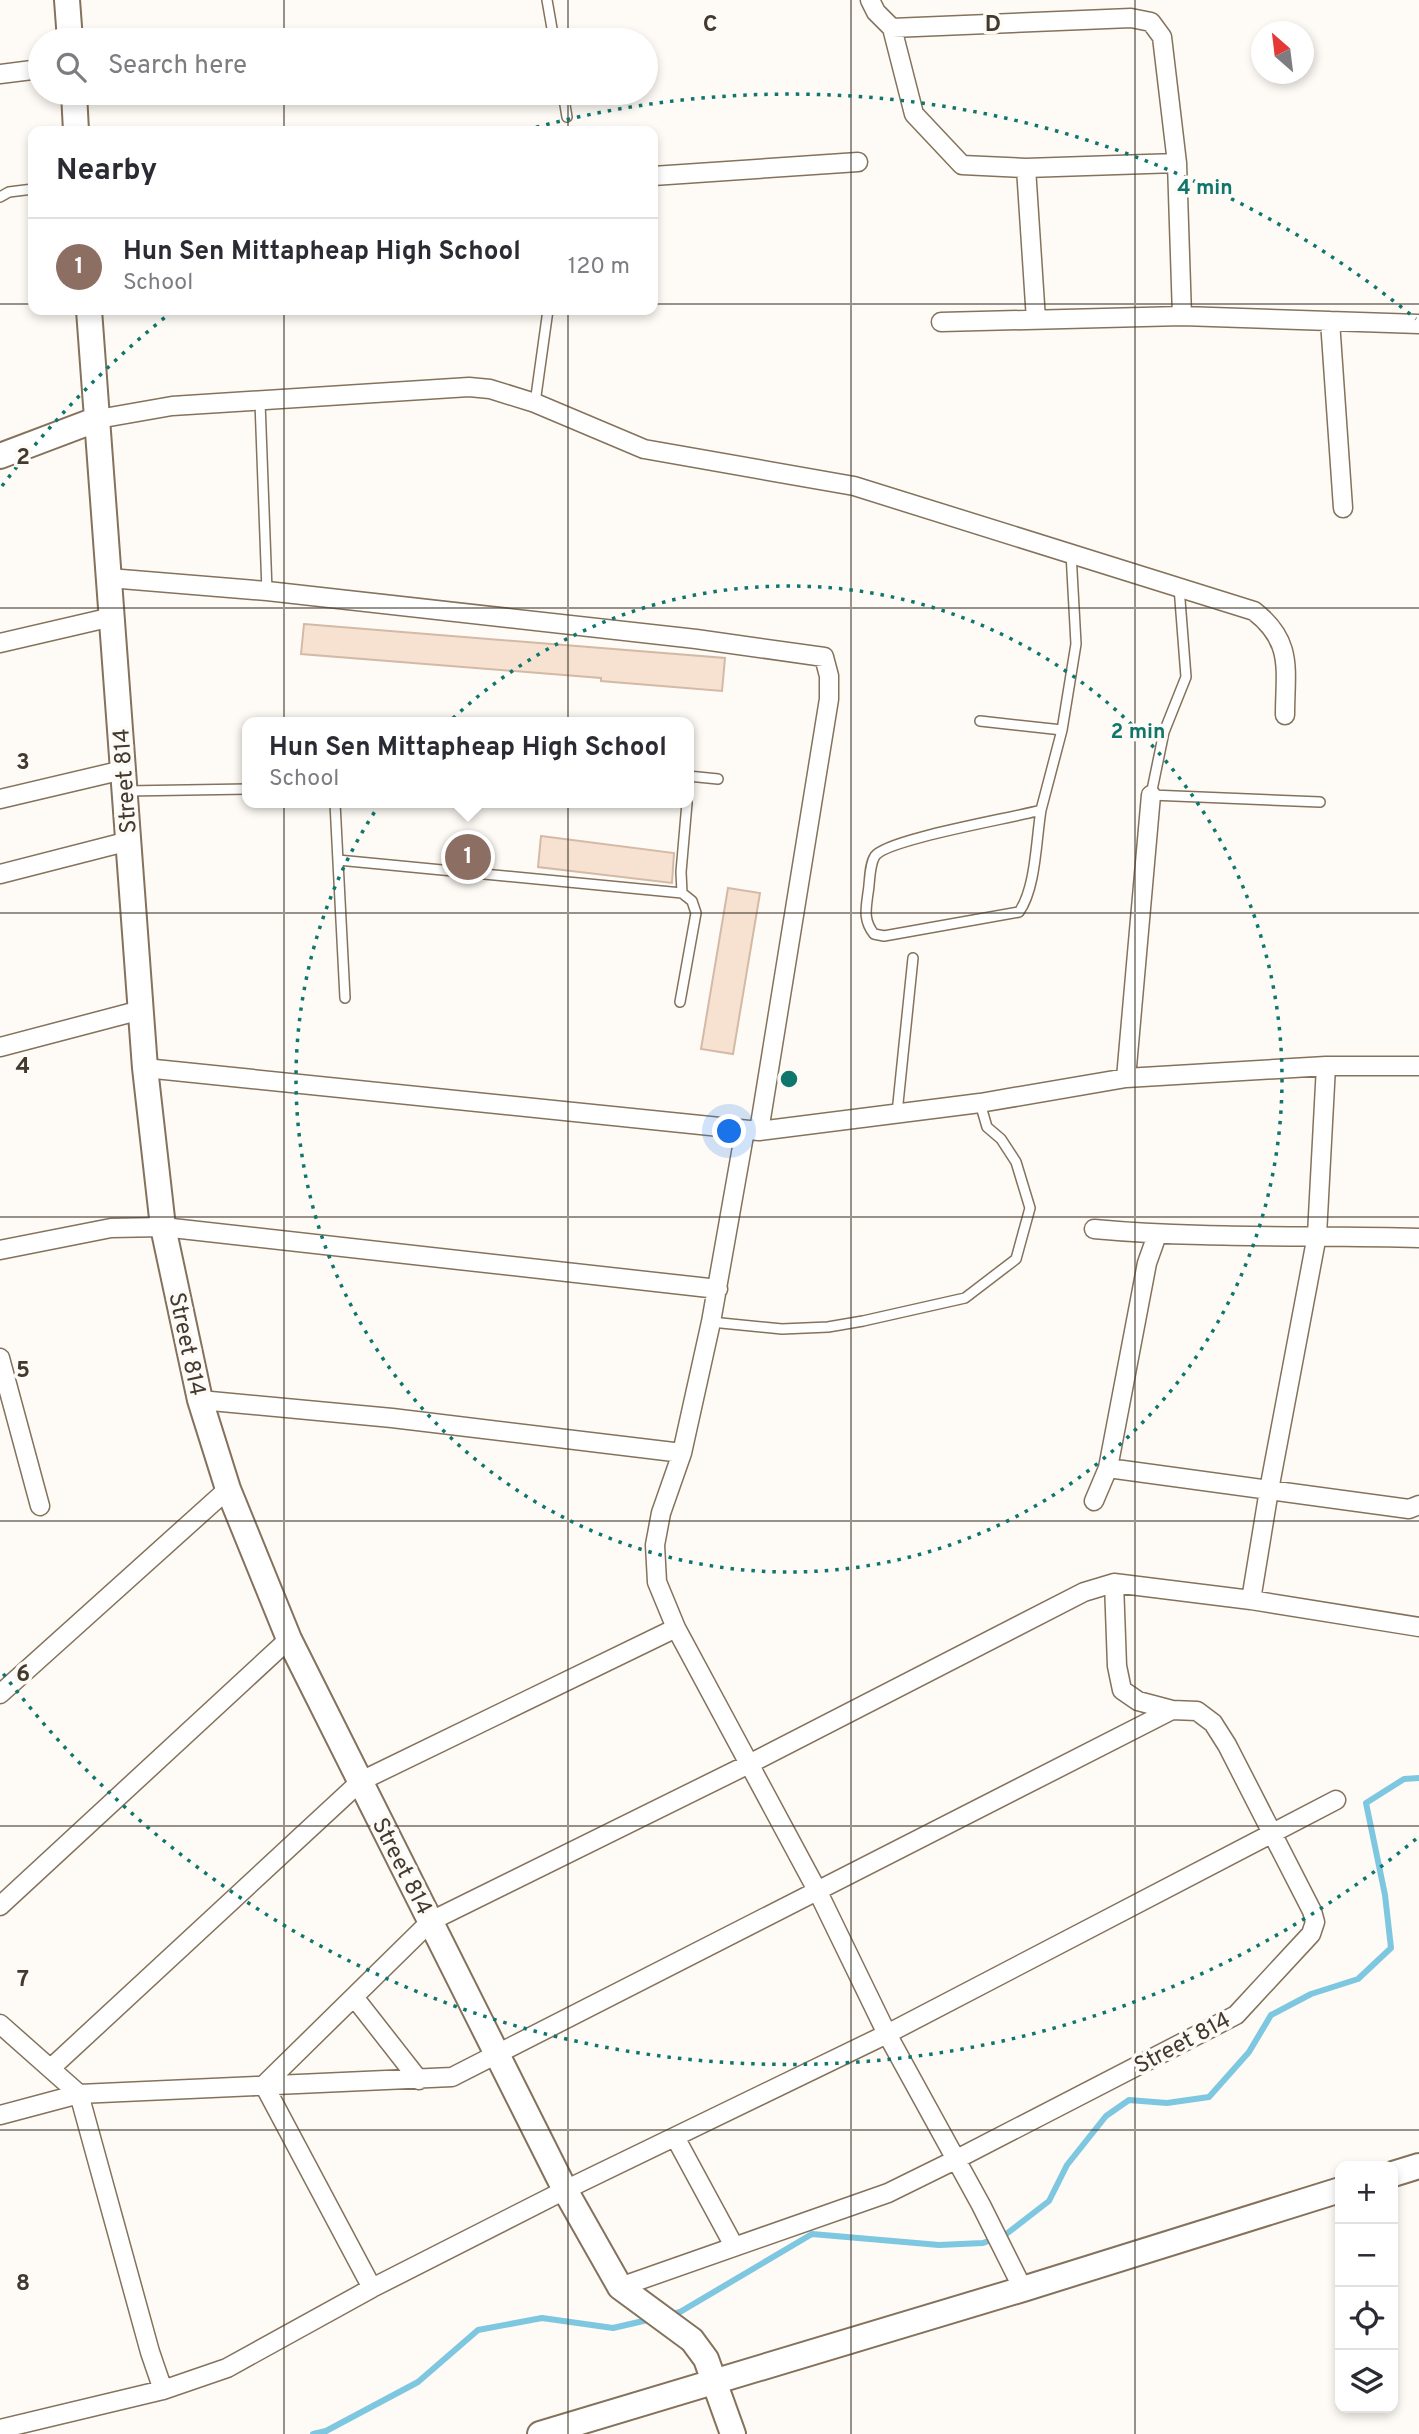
<!DOCTYPE html>
<html lang="en">
<head>
<meta charset="utf-8">
<style>
	:root { --surface:#fff; --page:#f7f7f7; --text:#2b2b33; --muted:#7c7c81; --line:#e1e1e2; --accent:#0f766e }
	body { margin:0; font-family:Overpass,sans-serif; background:var(--page); color:var(--text) }
	.controls { position:absolute; right:21px; bottom:21px; display:grid; overflow:hidden; border-radius:14px; box-shadow:0 4px 10px #0003 }
	.controls button { width:63px; height:63px; display:grid; place-items:center; padding:0; border:0; border-bottom:2px solid var(--line); background:var(--surface); color:var(--text); font:35px sans-serif }
	.compass { position:absolute; left:1251px; top:21px; width:63px; height:63px; border-radius:50%; background:var(--surface); box-shadow:0 4px 10px #0003; rotate:332deg }
	.you { position:absolute; left:730px; top:1132px; width:24px; height:24px; margin:-18px; border:5px solid #fff; border-radius:50%; background:#1a73e8; box-shadow:0 0 0 10px #1a73e833 }
	.badge { display:grid; place-items:center; width:46px; height:46px; border-radius:50%; background:var(--accent); color:#fff; font-size:23px; font-weight:700 }
	.pin { position:absolute; translate:-50% -50%; border:4px solid #fff; box-shadow:0 2px 7px #0006 }
	.popup { position:absolute; left:242px; top:717px; width:452px; height:91px; box-sizing:border-box; display:grid; place-content:center; border-radius:14px; background:var(--surface); filter:drop-shadow(0 2px 5px #0005); font-size:23px; white-space:nowrap; color:var(--muted) }
	.popup b { font-size:26px; color:var(--text) }
	.popup::after { content:''; position:absolute; left:50%; top:100%; margin-left:-14px; border:14px solid transparent; border-top-color:var(--surface) }
	.list { margin:0; padding:0; list-style:none }
	h2 { display:flex; justify-content:space-between; align-items:center; height:91px; margin:0; padding:0 28px; font-size:30px }
	h2 small { font-size:23px; font-weight:400; color:var(--muted) }
	.list li { display:grid; grid-template-columns:46px 1fr auto; gap:21px; align-items:center; box-sizing:border-box; height:98px; padding:0 28px; border-top:2px solid var(--line) }
	.list b { display:block; font-size:26px; white-space:nowrap }
	.list p { margin:0; font-size:23px; white-space:nowrap; color:var(--muted) }
	.list em { font-size:23px; font-style:normal; color:var(--muted) }
	.icon { flex:none; width:38px; height:38px; fill:none; stroke:currentColor; stroke-width:2; stroke-linecap:round; stroke-linejoin:round }
	.map { position:relative; flex:none; width:1419px; height:2434px; overflow:hidden }
	.search { position:absolute; background:var(--surface); box-shadow:0 4px 10px #0003; left:28px; top:28px; width:630px; height:77px; display:flex; align-items:center; gap:18px; box-sizing:border-box; padding:0 24px; border-radius:38px; color:var(--muted); font-size:26px }
	.panel { position:absolute; background:var(--surface); box-shadow:0 4px 10px #0003; left:28px; top:126px; width:630px; height:189px; border-radius:14px }
	.map>svg:first-child { display:block }
	.lines { fill:none; stroke-linecap:round; stroke-linejoin:round }
	.stream { stroke:#7ec7e0; stroke-width:6 }
	.building { fill:#f7e2d1; stroke:#d3baa6; stroke-width:2 }
	.lane-casing { stroke:#84725c; stroke-width:12 }
	.street-casing { stroke:#84725c; stroke-width:21 }
	.secondary-casing { stroke:#84725c; stroke-width:28 }
	.lane { stroke:#fff; stroke-width:9 }
	.street { stroke:#fff; stroke-width:18 }
	.secondary { stroke:#fff; stroke-width:24 }
	.grid { fill:none; stroke:#423a30; stroke-width:2; stroke-opacity:0.55 }
	.ring { fill:none; stroke:#0f766e; stroke-width:3.5; stroke-dasharray:3.5 7 }
	.labels { text-anchor:middle; stroke-width:7; stroke-linejoin:round; paint-order:stroke }
	.street-label { font-size:23px; fill:#423a30; stroke:#fefaf5 }
	.grid-label { font-size:23px; text-anchor:middle; font-weight:bold; fill:#423a30; stroke:#fefaf5; stroke-width:7; stroke-linejoin:round; paint-order:stroke }
	.centre { fill:#0f766e; stroke:#fefaf5; stroke-width:3.5 }
	.ring-label { font-size:21px; text-anchor:middle; font-weight:bold; fill:#0f766e; stroke:#fefaf5; stroke-width:7; stroke-linejoin:round; paint-order:stroke }
</style>
</head>
<body>
<div class="map">
<svg width="1419" height="2434" viewBox="0 0 1419 2434">
	<rect width="100%" height="100%" fill="#fefaf5"/>
	<g class="lines">
		<path class="stream" d="M669,2315L680,2312L812,2234L939,2245L983,2243L1005,2235L1049,2201L1067,2165L1106,2116L1129,2100L1167,2103L1209,2097L1249,2052L1271,2015L1311,1994L1358,1979L1391,1948L1385,1895L1366,1803L1404,1779L1419,1778
			M313,2434L326,2431L418,2382L478,2330L542,2318L613,2328L652,2319"/>
	</g>
	<path class="building" d="M304,624L725,658L722,691L601,681V678L301,654Z
		M541,836L674,853L672,883L538,867Z
		M728,888L760,893L733,1054L701,1049Z"/>
	<g class="lines">
		<defs>
			<path id="lane" d="M547,0L554,40
				M563,93L567,117
				M0,197L9,192L33,189
				M260,402L267,591
				M535,403L548,310
				M1179,587L1186,677L1164,732L1151,795L1320,802
				M980,721L1062,730
				M688,776L718,779
				M126,791L248,789
				M335,803L345,998
				M1041,810C1036,840 1036,888 1019,912L884,936L874,934C863,920 866,909 868,893C870,883 869,865 875,856C887,839 1013,818 1041,810L1062,730L1076,644L1071,553
				M338,860L682,893L681,872L687,803
				M680,1002L696,913L692,901L682,893
				M897,1113L913,958
				M711,1322L782,1329L828,1327L863,1321L965,1298L1016,1259L1030,1208L1016,1162L1001,1139L987,1127L980,1103"/>
			<path id="street" d="M870,0L876,12L892,28L914,114L962,165L1026,168L1036,320
				M892,28L1131,18L1151,22L1162,37L1177,163L1182,316
				M0,74L40,69
				M1026,168L1177,163
				M653,176L858,162
				M1330,321L1343,508
				M941,322L1182,316L1419,324
				M98,419L172,406L469,387L490,389L535,403L644,449L854,486L1254,611C1294,642 1285,670 1285,715
				M109,578L267,591L696,639L824,657L829,676V699L759,1131
				M0,643L112,617
				M0,799L123,770
				M0,874L129,841
				M0,1047L141,1010
				M145,1068L759,1131L980,1103L1126,1078L1326,1066H1419
				M1126,1078L1151,795
				M745,1130L711,1322L682,1453L661,1513L655,1545L657,1582L676,1628L818,1892L887,2034L981,2205L1023,2289
				M1094,1229C1202,1239 1311,1235 1419,1238
				M0,1250L111,1228L163,1227L718,1289
				M0,1358L40,1506
				M200,1400L392,1418L682,1453
				M1108,1468L1409,1509L1419,1505
				M1094,1501L1108,1468L1147,1263L1157,1235
				M1251,1600L1269,1490L1317,1235L1326,1066
				M0,1694L228,1489
				M0,1906L289,1639
				M354,1997L419,2080
				M0,2024L79,2094L452,2077L1172,1710
				M51,2068L361,1781L676,1628
				M0,2115L79,2094L150,2352L163,2390
				M675,2137L734,2246
				M620,2287L888,2193L955,2160L1236,2015L1311,1934L1315,1922L1312,1911L1227,1745L1213,1723L1197,1711L1172,1710L1138,1701L1122,1690L1117,1666L1114,1583
				M372,2288L264,2085L431,1921L749,1764L1084,1592L1114,1583L1251,1600L1419,1627
				M0,2429L163,2390L227,2368L372,2288L565,2190L887,2034L1336,1800"/>
			<path id="secondary" d="M67,0L70,40
				M74,93L76,131
				M89,310L145,1068L163,1227L200,1400L228,1489L289,1639L565,2190L620,2287L692,2340L706,2359L733,2434
				M0,456L98,419
				M1393,2174L1419,2166
				M540,2434L1023,2289L1340,2190"/>
		</defs>
		<use href="#lane" class="lane-casing"/>
		<use href="#street" class="street-casing"/>
		<use href="#secondary" class="secondary-casing"/>
		<use href="#lane" class="lane"/>
		<use href="#street" class="street"/>
		<use href="#secondary" class="secondary"/>
	</g>
	<path class="grid" d="M284,0V40M568,0V40M851,0V2434M1135,0V2434M284,93V131M568,93V131M0,304H33M653,304H1419M284,310V2434M568,310V2434M0,608H1419M0,913H1419M0,1217H1419M0,1521H1419M0,1826H1419M0,2130H1419"/>
	<g class="ring">
		<circle cx="789" cy="1079" r="493"/>
		<path d="M1416 1839A985 985 0 0 1 2 1672M2 486A985 985 0 0 1 169 314M526 130A985 985 0 0 1 1416 319"/>
	</g>
	<g class="labels">
		<g class="street-label">
			<text transform="translate(124 781) rotate(-94)" y="8">Street 814</text>
			<text transform="translate(188 1344) rotate(78)" y="8">Street 814</text>
			<text transform="translate(403 1866) rotate(63)" y="8">Street 814</text>
			<text transform="translate(1182 2042) rotate(-28)" y="8">Street 814</text>
		</g>
	</g>
	<g class="grid-label">
		<text x="710" y="31">C</text>
		<text x="993" y="31">D</text>
		<text x="23" y="464">2</text>
		<text x="23" y="769">3</text>
		<text x="23" y="1073">4</text>
		<text x="23" y="1377">5</text>
		<text x="23" y="1681">6</text>
		<text x="23" y="1986">7</text>
		<text x="23" y="2290">8</text>
	</g>
	<circle cx="789" cy="1079" r="10" class="centre"/>
	<g class="ring-label">
		<text x="1205" y="194">4 min</text>
		<text x="1138" y="738">2 min</text>
	</g>
</svg>
<div class="controls">
<button>+</button>
<button>−</button>
<button><svg class="icon" aria-label="locate" viewBox="0 0 24 24"><circle cx="12" cy="12" r="6"/><path d="M12 2v4M12 18v4M2 12h4M18 12h4"/></svg></button>
<button><svg class="icon" aria-label="layers" viewBox="0 0 24 24"><path d="M12 4l9 5-9 5-9-5zM3 14l9 5 9-5"/></svg></button>
</div>
<svg class="compass" viewBox="-18 -18 36 36"><path d="M0-13l5 13h-10z" fill="#e53935"/><path d="M0 13l5-13h-10z" fill="#7c7c81"/></svg>
<div class="you"></div>
<div class="pin badge" style="left:468px;top:857px;background:#8d6e63">1</div>
<div class="popup"><b>Hun Sen Mittapheap High School</b>School</div>
<div class="search"><svg class="icon" aria-label="search" viewBox="0 0 24 24"><circle cx="10" cy="10" r="6"/><path d="M15 15l6 6"/></svg>Search here</div>
<section class="panel">
<h2>Nearby<small></small></h2>
<ul class="list">
<li><span class="badge" style="background:#8d6e63">1</span><div><b>Hun Sen Mittapheap High School</b><p>School</p></div><em>120 m</em></li>
</ul>
</section>
</div>
</body>
</html>
